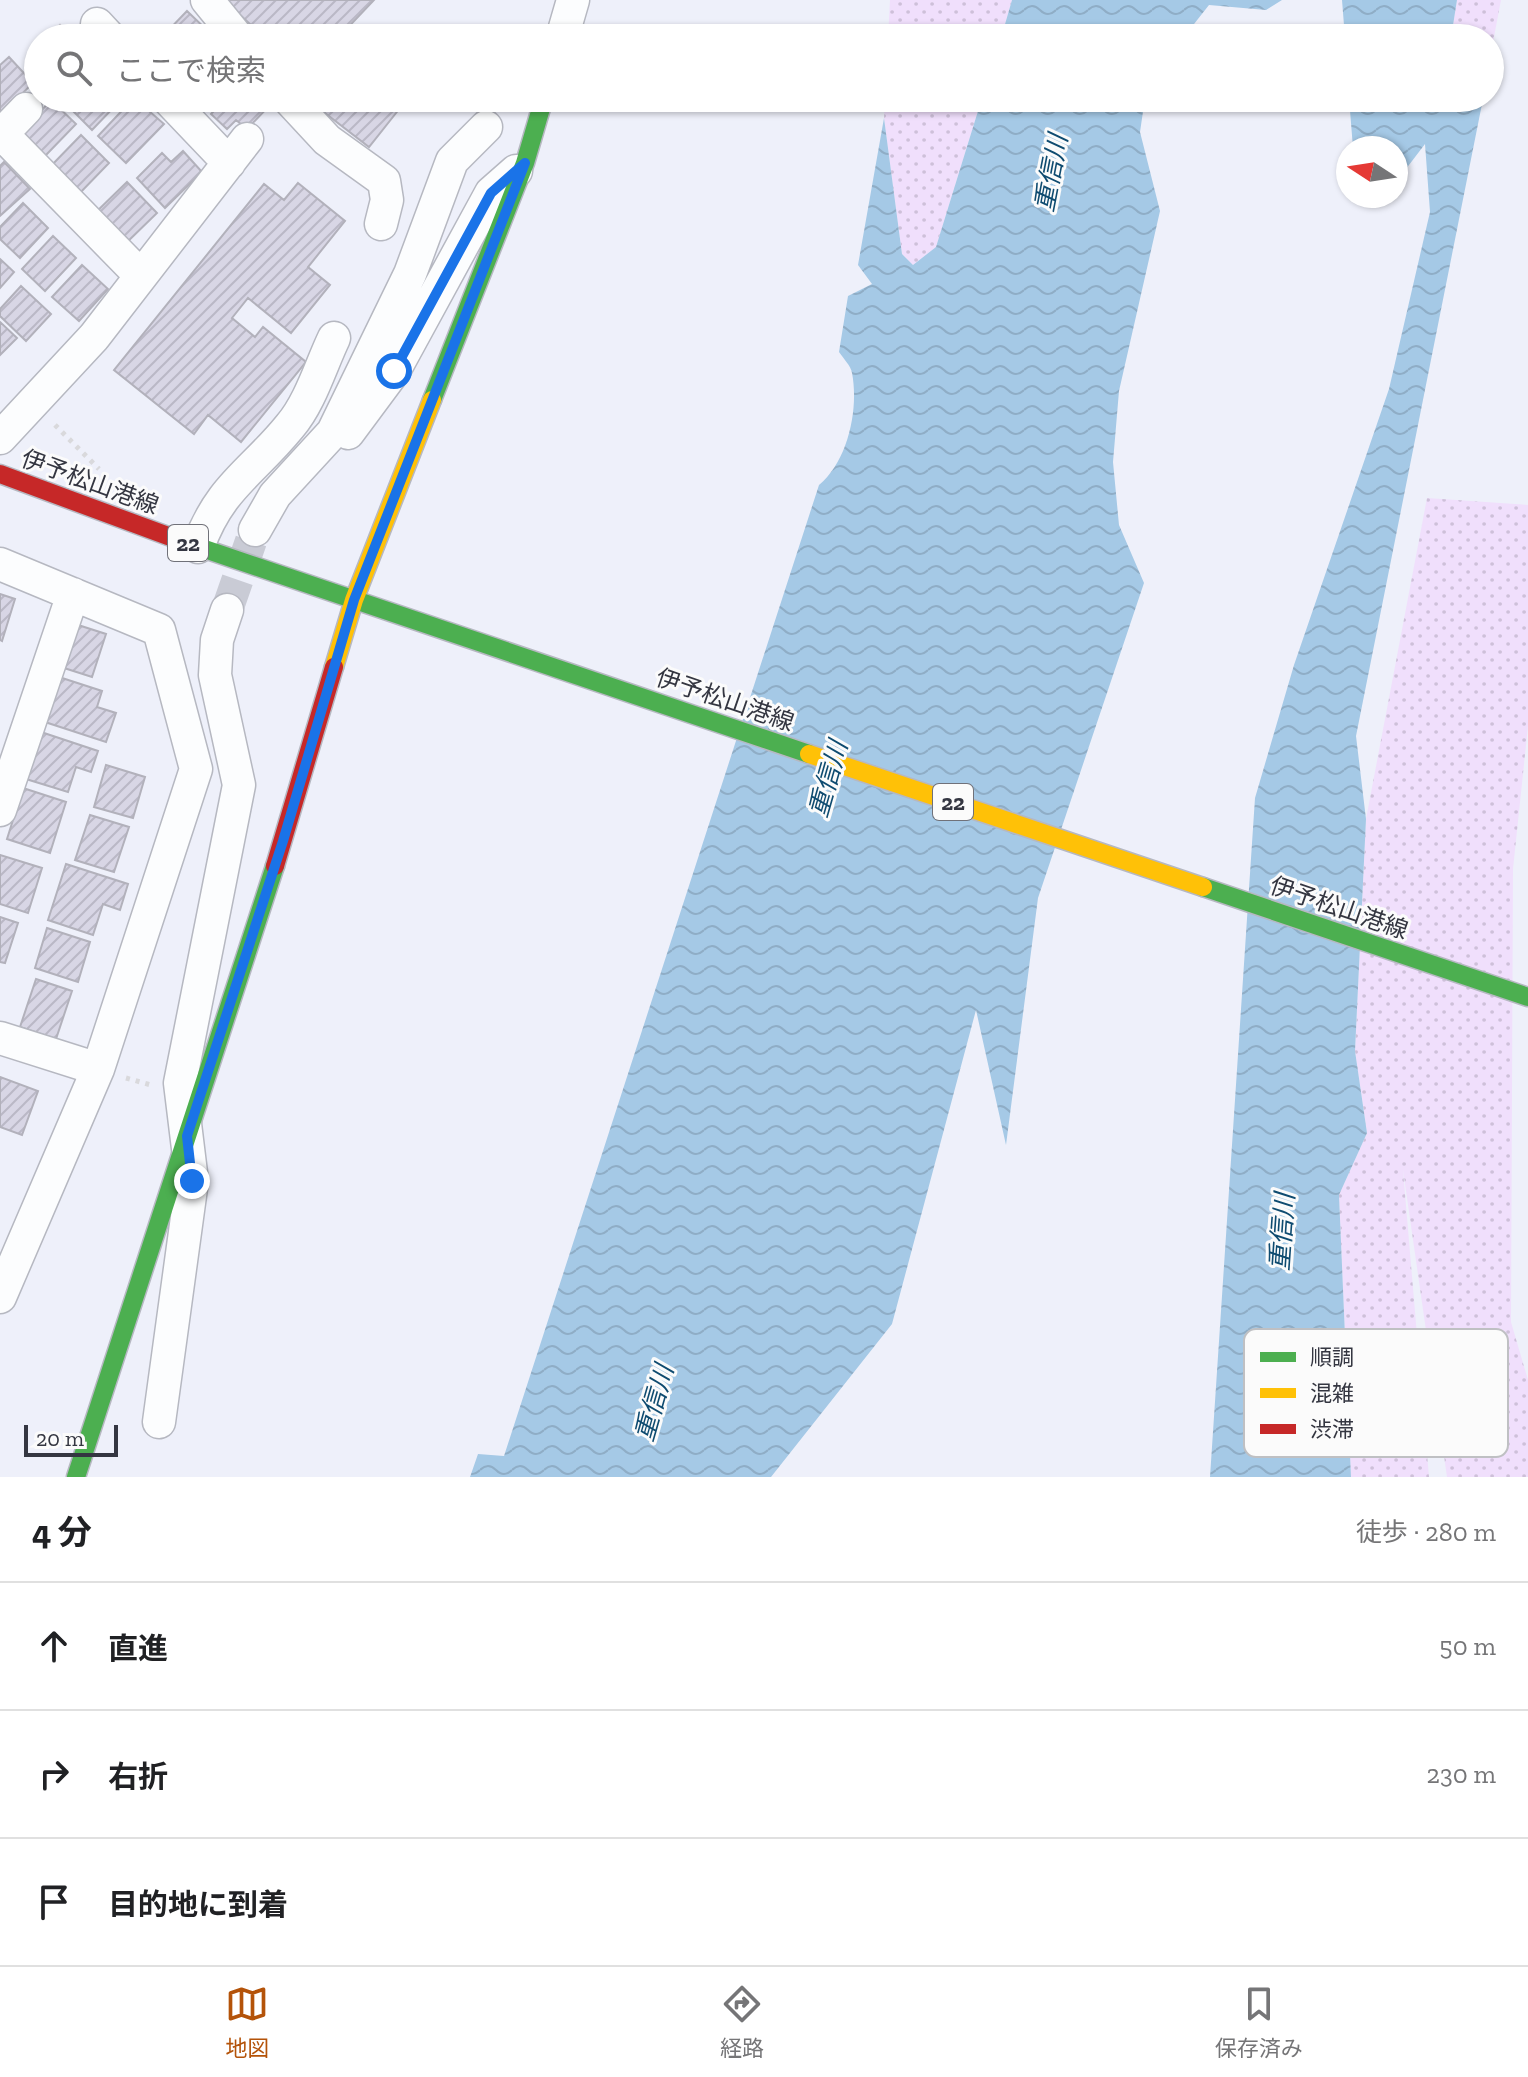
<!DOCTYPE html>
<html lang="ja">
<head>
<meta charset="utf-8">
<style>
	:root { --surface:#fff; --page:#f2f2f2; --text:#202124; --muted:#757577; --line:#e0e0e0; --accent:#b45309 }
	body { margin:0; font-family:"Zilla Slab","Noto Sans JP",serif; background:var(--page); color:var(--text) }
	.compass { position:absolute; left:1336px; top:136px; width:72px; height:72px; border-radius:50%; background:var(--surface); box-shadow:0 2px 6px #0004; rotate:282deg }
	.scale { position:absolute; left:24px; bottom:20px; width:94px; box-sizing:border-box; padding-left:8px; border:4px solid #343641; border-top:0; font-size:22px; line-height:28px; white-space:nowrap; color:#343641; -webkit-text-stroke:6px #fbfbfb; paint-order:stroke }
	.stop { position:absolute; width:24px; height:24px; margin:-18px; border:6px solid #1a73e8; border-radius:50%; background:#fff }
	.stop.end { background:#1a73e8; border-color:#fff; box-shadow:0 2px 8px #0008 }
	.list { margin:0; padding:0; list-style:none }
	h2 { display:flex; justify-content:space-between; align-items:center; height:104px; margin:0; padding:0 32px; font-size:34px }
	h2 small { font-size:26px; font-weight:400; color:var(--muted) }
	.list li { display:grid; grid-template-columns:52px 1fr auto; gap:24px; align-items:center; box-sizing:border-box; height:128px; padding:0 32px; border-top:2px solid var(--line) }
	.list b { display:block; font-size:30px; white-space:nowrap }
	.list em { font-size:26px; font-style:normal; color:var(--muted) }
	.icon { flex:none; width:44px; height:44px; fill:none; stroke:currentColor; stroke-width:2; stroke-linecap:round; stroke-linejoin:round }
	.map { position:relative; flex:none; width:1528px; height:1477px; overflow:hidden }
	.search { position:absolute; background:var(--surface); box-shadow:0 2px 6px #0004; left:24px; right:24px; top:24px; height:88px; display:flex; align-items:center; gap:20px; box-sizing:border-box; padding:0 28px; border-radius:44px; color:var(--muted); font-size:30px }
	.sheet { height:488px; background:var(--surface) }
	nav { display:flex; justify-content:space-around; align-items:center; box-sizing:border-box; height:112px; border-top:2px solid var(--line); background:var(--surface); font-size:22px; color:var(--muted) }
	nav a { display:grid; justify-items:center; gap:4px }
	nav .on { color:var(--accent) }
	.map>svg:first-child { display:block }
	.grass { fill:url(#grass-dots) }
	.water { fill:url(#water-waves) }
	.building { fill:url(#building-hatch); stroke:#b2b1bb; stroke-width:2 }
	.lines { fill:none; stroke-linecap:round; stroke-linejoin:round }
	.street-tunnel { stroke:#c9cbd5; stroke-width:32; stroke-dasharray:32 16; stroke-linecap:butt }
	.street-casing { stroke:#b6b8c1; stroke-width:35 }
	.fast-casing { stroke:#b6b8c1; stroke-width:21 }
	.slow-casing { stroke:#b6b8c1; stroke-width:21 }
	.jam-casing { stroke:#b6b8c1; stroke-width:21 }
	.path { stroke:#d9d9dc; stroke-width:5; stroke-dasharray:4 6; stroke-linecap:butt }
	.street { stroke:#fcfdfe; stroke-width:32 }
	.fast { stroke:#4caf50; stroke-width:18 }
	.slow { stroke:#ffc107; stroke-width:18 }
	.jam { stroke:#c62828; stroke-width:18 }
	.route { stroke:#1a73e8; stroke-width:10 }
	.labels { text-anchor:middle; stroke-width:6; stroke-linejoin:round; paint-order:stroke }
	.shield { fill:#fbfbfb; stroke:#707179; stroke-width:2 }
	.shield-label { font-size:22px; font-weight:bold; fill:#343641 }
	.street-label { font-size:24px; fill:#343641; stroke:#fbfbfb }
	.water-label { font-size:26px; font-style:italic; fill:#0e4b70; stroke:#fbfbfb }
	.key { fill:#fbfbfb; stroke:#bfc0c3; stroke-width:2 }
	.key-label { font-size:22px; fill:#343641 }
</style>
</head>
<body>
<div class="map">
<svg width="1528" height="1477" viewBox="0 0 1528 1477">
	<defs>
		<pattern id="grass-dots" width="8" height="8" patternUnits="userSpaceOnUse" patternTransform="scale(2)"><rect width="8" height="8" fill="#f0dffc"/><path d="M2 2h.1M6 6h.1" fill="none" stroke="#cec0d9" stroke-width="1.8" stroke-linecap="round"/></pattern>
		<pattern id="water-waves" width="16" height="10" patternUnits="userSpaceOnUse" patternTransform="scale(2)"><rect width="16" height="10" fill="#a5c9e6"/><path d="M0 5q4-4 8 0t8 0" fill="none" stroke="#8fadc6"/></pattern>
		<pattern id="building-hatch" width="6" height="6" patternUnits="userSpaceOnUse" patternTransform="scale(2)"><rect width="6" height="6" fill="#d8d6e5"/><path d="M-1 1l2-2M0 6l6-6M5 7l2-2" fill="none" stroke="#bab8c6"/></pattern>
	</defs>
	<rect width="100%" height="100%" fill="#eef0fa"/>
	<path class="grass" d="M890,0H1012L1001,38H888Z
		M1457,0H1501L1490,58V38H1451Z
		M885,98H982L936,247L913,265L902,254L884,118Z
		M1427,498L1528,505V726L1513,869L1511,1322L1528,1380V1477H1447L1403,1170L1429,1477H1351L1339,1195L1367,1133L1355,1051L1366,819Z"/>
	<path class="water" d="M1012,0H1282L1266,10L1209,5L1183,38H1001Z
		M1342,0H1457L1451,38H1345Z
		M982,98H1145L1140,132L1160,211L1119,391L1113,462L1119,525L1144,583L1038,898L1006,1145L976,1010L892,1324L771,1477H470L478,1454L504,1456L819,485C848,461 859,409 852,373C851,366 843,358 839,352L848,296L872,284L858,265L884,118L902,254L913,265L936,247Z
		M1349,98H1476L1482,104L1356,736L1366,819L1355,1051L1367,1133L1339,1195L1351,1477H1210L1255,798L1294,665L1389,389L1430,212L1425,144L1396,182V148H1353Z"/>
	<path class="building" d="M224,0H374L338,38H265Z
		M187,11L211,34L207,38H161Z
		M60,25L72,38H47Z
		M9,57L33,83L0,115V65Z
		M60,98H109L116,105L92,130Z
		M134,98L164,124L126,163L98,136Z
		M226,98H265L271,104L247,129L236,120L227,129L211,114Z
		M322,98H387L400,108L369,147L316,106Z
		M51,100L76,124L45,156L21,133Z
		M81,135L109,163L76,197L48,169Z
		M183,151L202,172L165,208L137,178L162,153L171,162Z
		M4,162L30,189L0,216V166Z
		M127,182L157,213L123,246L93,215Z
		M298,183L345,221L308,267L330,285L291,333L248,298L232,318L255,337L263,327L306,362L241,442L208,415L194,434L114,370L264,184L284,200Z
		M23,203L48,228L20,258L0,239V227Z
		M53,236L76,258L45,291L22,269Z
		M0,259L14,272L0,288Z
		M82,265L108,289L79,321L52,297Z
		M21,286L51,314L26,341L0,316V309Z
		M0,322L17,338L0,355Z
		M0,594L15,599L2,641L0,640Z
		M75,624L106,634L92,677L61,667Z
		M59,677L102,691L97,707L116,713L106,742L45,722Z
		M41,732L98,751L91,772L76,767L68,792L26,779Z
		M106,765L145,777L133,818L94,807Z
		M23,788L66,802L50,853L7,839Z
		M90,815L129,827L114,872L75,860Z
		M0,855L42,868L28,913L0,904Z
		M66,864L128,884L120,910L103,904L93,935L48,920Z
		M0,917L18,923L5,963L0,962Z
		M47,928L90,942L78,982L35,968Z
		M36,979L72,991L56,1039L20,1027Z
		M0,1077L38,1091L22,1135L0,1127Z"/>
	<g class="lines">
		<path class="street-tunnel" d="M227,610L251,541"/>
		<defs>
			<path id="street" d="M207,0L238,38
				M97,24L110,38
				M562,38L573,0
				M167,98L229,163
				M288,98L327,140L384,181L387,200L381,224
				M0,132L141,276
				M2,134L26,109
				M348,433L394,371L491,193L516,171
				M0,438L94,337L247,139
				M255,530L275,495L333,432L410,274L452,161L486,127
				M198,547C220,486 252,473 290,426C310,403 321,365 334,338
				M0,564L159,630L196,769L98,1069L0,1297
				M0,810L73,594
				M0,1038L98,1069
				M159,1422L192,1181L180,1083L239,785L215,675L217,640L227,610"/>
			<path id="fast" d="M432,400L525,163L544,98
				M187,543L809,754
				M1203,887L1528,997
				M76,1477L275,866"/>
			<path id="slow" d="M334,667L354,600L432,400
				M809,754L1203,887"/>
			<path id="jam" d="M0,474L187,543
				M275,866L334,667"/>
		</defs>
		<use href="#street" class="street-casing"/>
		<use href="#fast" class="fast-casing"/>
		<use href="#slow" class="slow-casing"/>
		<use href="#jam" class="jam-casing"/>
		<path class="path" d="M55,425L99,469
			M126,1078L151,1085"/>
		<use href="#street" class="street"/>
		<use href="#fast" class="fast"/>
		<use href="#slow" class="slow"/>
		<use href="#jam" class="jam"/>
	</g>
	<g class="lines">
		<path class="route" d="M192,1181L187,1136L283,841L354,600L525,163L491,193L394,371"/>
	</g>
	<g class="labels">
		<g class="shield">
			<rect x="168" y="525" width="40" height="36" rx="6"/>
			<rect x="933" y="784" width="40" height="36" rx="6"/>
		</g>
		<g class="shield-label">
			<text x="188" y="551">22</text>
			<text x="953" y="810">22</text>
		</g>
		<g class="street-label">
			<text transform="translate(90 482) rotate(20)" y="8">伊予松山港線</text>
			<text transform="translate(725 700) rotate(19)" y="8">伊予松山港線</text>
			<text transform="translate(1339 908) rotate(19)" y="8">伊予松山港線</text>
		</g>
		<g class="water-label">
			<text transform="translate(1051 173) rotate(-79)" y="9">重信川</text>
			<text transform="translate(828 779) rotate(-74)" y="9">重信川</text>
			<text transform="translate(1282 1232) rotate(-86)" y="9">重信川</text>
			<text transform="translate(654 1403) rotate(-74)" y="9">重信川</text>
		</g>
	</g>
	<rect x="1244" y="1329" width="264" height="128" rx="12" class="key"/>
	<rect x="1260" y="1352" width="36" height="10" fill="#4caf50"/>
	<rect x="1260" y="1388" width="36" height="10" fill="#ffc107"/>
	<rect x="1260" y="1424" width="36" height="10" fill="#c62828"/>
	<g class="key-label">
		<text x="1310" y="1365">順調</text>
		<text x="1310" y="1401">混雑</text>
		<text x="1310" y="1437">渋滞</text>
	</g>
</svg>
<svg class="compass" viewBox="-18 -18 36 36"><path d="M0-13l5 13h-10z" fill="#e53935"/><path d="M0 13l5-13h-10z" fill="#757577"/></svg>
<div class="scale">20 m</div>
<div class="stop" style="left:394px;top:371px"></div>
<div class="stop end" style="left:192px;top:1181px"></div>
<div class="search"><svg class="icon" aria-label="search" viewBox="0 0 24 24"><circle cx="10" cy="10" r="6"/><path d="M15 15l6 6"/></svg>ここで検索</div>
</div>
<section class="sheet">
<h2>4 分<small>徒歩 · 280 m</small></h2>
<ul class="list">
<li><svg class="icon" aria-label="ahead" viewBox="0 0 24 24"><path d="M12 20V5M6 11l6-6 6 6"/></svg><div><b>直進</b></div><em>50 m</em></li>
<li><svg class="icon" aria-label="right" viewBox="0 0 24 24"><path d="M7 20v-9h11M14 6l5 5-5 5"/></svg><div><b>右折</b></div><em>230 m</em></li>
<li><svg class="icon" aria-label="arrive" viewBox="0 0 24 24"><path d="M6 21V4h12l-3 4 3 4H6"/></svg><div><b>目的地に到着</b></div></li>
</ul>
</section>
<nav>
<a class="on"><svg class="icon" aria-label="map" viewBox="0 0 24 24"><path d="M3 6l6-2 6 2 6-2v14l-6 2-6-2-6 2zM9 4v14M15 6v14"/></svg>地図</a>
<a><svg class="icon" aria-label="directions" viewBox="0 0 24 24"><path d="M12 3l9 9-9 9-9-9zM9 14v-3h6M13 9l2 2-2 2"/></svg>経路</a>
<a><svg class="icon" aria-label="saved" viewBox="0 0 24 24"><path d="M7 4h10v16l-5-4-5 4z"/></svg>保存済み</a>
</nav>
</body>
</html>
